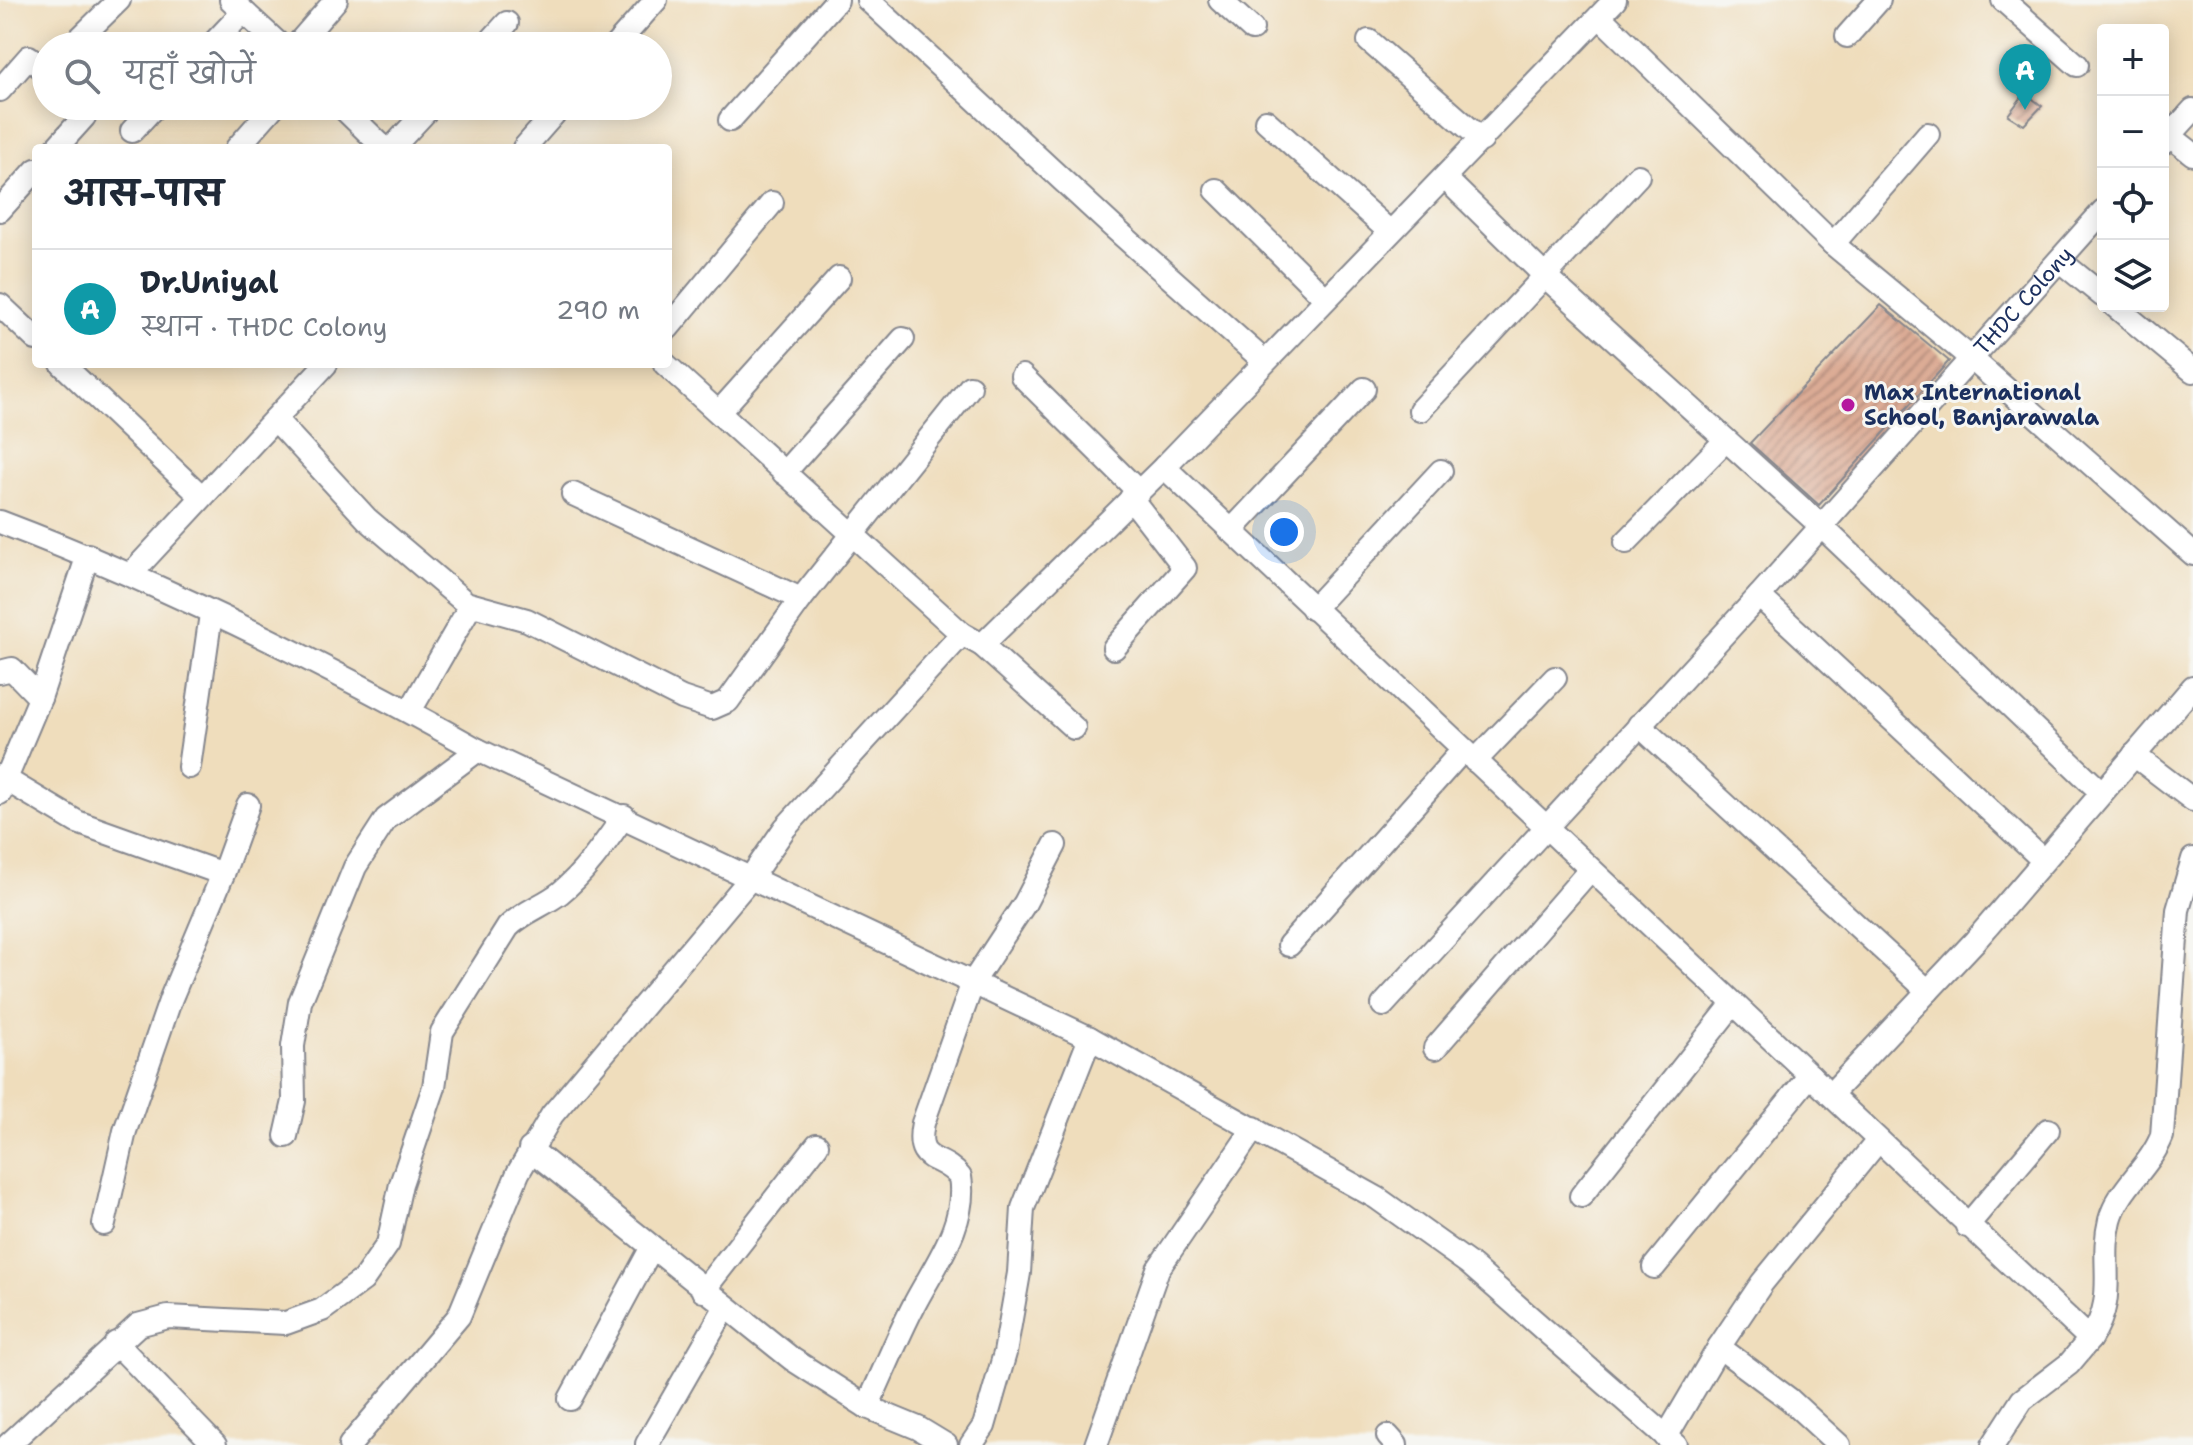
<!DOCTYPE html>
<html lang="hi">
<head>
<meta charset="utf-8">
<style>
	:root { --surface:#fff; --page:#f6f6f7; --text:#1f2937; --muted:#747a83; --line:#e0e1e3; --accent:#7c3aed }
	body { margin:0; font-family:"Shantell Sans","Playpen Sans Deva",sans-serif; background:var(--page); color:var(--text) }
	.controls { position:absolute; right:24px; top:24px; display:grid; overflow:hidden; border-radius:8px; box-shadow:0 4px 20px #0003 }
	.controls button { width:72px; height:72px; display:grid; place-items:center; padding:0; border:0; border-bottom:2px solid var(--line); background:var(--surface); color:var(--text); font:40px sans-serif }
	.you { position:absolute; left:1284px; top:532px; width:28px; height:28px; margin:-20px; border:6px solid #fff; border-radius:50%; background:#1a73e8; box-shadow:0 0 0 12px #1a73e833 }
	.badge { display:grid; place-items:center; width:52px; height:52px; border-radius:50%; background:var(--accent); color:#fff; font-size:26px; font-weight:700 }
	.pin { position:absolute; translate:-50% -66px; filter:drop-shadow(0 2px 4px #0008) }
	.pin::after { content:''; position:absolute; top:42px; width:28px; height:24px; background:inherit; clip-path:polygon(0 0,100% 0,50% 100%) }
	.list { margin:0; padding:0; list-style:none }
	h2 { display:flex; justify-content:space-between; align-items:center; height:104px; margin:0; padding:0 32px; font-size:34px }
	h2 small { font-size:26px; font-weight:400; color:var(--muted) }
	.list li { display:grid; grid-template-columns:52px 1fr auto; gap:24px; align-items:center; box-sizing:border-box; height:120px; padding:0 32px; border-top:2px solid var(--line) }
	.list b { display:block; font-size:30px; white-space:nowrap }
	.list p { margin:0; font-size:26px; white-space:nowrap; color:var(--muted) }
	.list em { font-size:26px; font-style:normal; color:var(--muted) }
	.icon { flex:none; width:44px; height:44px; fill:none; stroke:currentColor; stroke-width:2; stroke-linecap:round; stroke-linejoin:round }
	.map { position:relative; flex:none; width:2193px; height:1445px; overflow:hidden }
	.search { position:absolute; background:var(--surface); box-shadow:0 4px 20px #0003; left:32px; top:32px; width:640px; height:88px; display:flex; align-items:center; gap:20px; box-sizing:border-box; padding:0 28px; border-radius:44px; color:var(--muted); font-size:30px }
	.panel { position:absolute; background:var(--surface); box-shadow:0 4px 20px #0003; left:32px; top:144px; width:640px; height:224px; border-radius:8px }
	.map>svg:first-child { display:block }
	.building { fill:url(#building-hatch) }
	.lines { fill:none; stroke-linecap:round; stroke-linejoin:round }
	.minor-casing { stroke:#85868d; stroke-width:26 }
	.minor { stroke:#fff; stroke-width:22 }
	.poi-dot { fill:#b5179e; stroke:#f6f6f2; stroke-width:3 }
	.labels { text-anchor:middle; stroke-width:6; stroke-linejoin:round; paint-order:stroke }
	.street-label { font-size:22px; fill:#1b2f5e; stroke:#f6f6f2 }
	.poi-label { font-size:22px; font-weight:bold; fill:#1b2f5e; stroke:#f6f6f2; text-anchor:start }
</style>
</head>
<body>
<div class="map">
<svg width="2193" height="1445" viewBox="0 0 2193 1445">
	<defs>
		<pattern id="building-hatch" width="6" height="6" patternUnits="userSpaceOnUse" patternTransform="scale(2)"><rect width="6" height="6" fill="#dcac95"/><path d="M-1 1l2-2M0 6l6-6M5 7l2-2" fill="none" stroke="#b28c7d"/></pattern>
	</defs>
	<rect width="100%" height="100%" fill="#f6f6f2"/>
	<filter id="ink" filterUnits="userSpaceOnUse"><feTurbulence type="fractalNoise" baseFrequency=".0125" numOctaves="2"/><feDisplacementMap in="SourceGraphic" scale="16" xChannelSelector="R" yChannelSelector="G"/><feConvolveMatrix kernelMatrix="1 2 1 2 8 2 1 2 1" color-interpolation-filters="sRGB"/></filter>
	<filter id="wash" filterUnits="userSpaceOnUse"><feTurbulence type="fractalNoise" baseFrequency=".006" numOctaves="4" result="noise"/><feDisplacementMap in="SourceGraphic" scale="32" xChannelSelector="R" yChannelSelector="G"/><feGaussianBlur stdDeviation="1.8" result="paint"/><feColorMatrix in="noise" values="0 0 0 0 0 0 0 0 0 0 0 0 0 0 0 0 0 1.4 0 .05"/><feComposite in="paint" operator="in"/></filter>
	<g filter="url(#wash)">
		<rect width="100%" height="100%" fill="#efddbc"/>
		<g id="blocks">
			<path class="building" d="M2025,93L2042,106L2024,125L2008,115Z
				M1881,305L1949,361L1819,505L1750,443Z"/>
		</g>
	</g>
	<g filter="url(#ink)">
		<use href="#blocks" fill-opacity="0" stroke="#85868d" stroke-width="2"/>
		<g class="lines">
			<defs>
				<g id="minor">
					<path d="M231,0L281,46"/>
					<path d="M868,0L1112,226L1264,361"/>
					<path d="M1220,0L1252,29"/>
					<path d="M2003,0L2077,65"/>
					<path d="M1600,17L1833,244L1972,359L2193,554"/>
					<path d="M1847,36L1879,0"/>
					<path d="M1369,41L1482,140"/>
					<path d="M72,46L119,0"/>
					<path d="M211,46L243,12"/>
					<path d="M296,46L336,0"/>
					<path d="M486,46L507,23"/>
					<path d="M615,46L656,0"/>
					<path d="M0,90L29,57L46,72"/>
					<path d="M341,106L384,148"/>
					<path d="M730,120L837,0"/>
					<path d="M1266,121L1390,232"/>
					<path d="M132,131L155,106"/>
					<path d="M2170,136L2193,154"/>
					<path d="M2163,143L2193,110"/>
					<path d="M56,148L84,117L79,106"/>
					<path d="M237,148L274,106"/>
					<path d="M392,148L431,106"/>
					<path d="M524,148L561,106"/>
					<path d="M1446,179L1546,277L1820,525L2101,792"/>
					<path d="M1216,190L1325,298"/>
					<path d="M0,210L36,170"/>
					<path d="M1833,244L1928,134"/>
					<path d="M2060,261L2103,296"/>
					<path d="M0,305L36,339"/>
					<path d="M2115,306L2193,371"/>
					<path d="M668,328L772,203"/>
					<path d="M62,364L201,496"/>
					<path d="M665,364L962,634"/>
					<path d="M1022,376L1138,491"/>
					<path d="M1420,410L1638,176"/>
					<path d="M719,412L839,278"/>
					<path d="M275,419L367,519L466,603L527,620L682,698L712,708L728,701L801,599L970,387"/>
					<path d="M1164,467L2090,1339L2069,1364L2022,1400L1993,1445"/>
					<path d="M784,473L903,339"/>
					<path d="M573,494L801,599"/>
					<path d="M0,522C164,584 325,664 478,750L1090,1038L1377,1198L1468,1263L1676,1445"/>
					<path d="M1231,531L1364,389"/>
					<path d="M1626,542L1726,440"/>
					<path d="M130,575L326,364"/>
					<path d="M1759,596L2043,860"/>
					<path d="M1313,609L1441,471"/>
					<path d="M982,645L1074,728"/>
					<path d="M1114,648L1185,568L1131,498"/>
					<path d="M0,672L12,669L40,698"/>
					<path d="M410,711L471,605"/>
					<path d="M1639,725L1928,991"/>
					<path d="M2134,755L2193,800"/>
					<path d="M1475,761L1555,678"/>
					<path d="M189,767L211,614"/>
					<path d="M0,776L77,822L223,874L248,805"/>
					<path d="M0,793L40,698L88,555"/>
					<path d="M1289,945L1463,750"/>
					<path id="s1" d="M1383,1005L1759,596L2103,211"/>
					<path d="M1435,1048L1589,871"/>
					<path d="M1831,1094L1975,941L2193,687"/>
					<path d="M286,1136L294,1101L293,1046L300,1002L355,867L386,819L478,750"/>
					<path d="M530,1149L792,1359L867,1407L918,1428L946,1445"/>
					<path d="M1581,1196L1733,1004"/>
					<path d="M104,1224L125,1131L171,998L223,874"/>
					<path d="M1967,1226L2048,1130"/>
					<path d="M1654,1267L1810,1075"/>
					<path d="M703,1291L817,1145"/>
					<path d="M2090,1339C2119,1297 2099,1264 2110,1220C2118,1189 2150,1167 2162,1136L2178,910L2193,859"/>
					<path d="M116,1343L215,1445"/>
					<path d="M570,1399L652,1247"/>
					<path d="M867,1407C883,1373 897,1338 914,1305C934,1266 968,1224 960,1177C941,1153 914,1166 923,1123L973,982L1025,903L1055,845"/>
					<path d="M1388,1436L1396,1445"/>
					<path d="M1666,1437L1719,1347"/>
					<path d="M647,1444L725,1308"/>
					<path d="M8,1445L138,1325L168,1317L286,1323L322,1310L363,1280L388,1244L401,1184L434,1087L442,1032L508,927C523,912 543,906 560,893C586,872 605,843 624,816"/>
					<path d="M350,1445L459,1316L518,1173L552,1115L749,880L785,828L962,634L982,645L1164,467L1615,0"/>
					<path d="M971,1445L984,1426L1005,1353L1019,1273L1023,1208L1090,1038"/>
					<path d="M1096,1445L1158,1269L1254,1128"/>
					<path d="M1839,1445L1789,1399L1719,1347L1762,1283L1877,1142"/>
				</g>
			</defs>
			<use href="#minor" class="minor-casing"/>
			<use href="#minor" class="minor"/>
		</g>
	</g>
	<circle class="poi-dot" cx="1848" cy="405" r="8"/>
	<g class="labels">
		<g class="street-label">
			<text dy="8" stroke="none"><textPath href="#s1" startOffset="952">THDC Colony</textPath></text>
		</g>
		<g class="poi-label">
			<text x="1864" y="400">Max International<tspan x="1864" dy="25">School, Banjarawala</tspan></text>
		</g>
	</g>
</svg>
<div class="controls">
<button>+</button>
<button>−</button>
<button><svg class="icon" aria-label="locate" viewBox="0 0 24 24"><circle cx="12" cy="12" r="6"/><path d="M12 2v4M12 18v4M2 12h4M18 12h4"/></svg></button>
<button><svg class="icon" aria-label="layers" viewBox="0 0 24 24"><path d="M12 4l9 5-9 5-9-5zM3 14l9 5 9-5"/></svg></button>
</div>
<div class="you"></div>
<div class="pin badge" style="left:2025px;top:110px;background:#0f9aa8">A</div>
<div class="search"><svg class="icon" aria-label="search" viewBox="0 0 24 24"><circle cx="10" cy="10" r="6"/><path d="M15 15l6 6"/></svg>यहाँ खोजें</div>
<section class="panel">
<h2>आस-पास<small></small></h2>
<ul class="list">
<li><span class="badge" style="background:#0f9aa8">A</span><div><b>Dr.Uniyal</b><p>स्थान · THDC Colony</p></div><em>290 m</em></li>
</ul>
</section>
</div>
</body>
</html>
